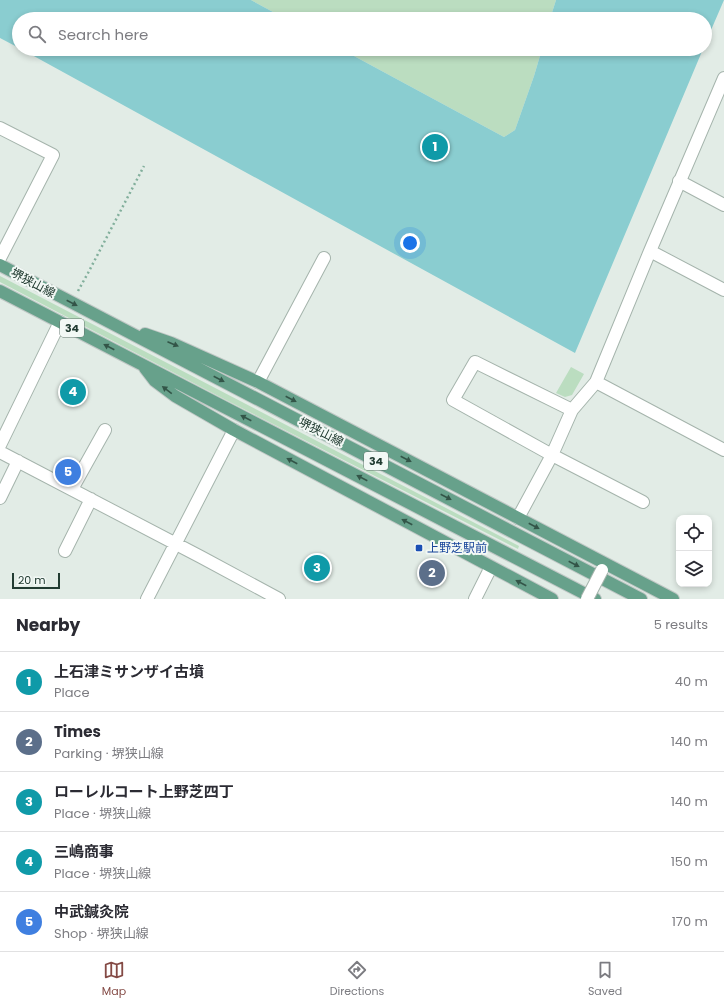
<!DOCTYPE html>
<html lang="en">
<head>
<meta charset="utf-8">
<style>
	:root { --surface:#fff; --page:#f7f7f7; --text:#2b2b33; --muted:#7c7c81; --line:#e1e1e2; --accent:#844a45 }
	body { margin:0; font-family:Poppins,"Noto Sans JP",sans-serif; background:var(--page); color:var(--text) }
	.controls { position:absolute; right:12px; bottom:12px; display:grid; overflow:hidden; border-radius:8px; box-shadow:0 2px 6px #0003 }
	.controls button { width:36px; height:36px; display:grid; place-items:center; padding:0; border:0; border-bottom:1px solid var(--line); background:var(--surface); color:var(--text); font:20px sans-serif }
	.scale { position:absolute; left:12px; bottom:10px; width:48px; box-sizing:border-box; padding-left:4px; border:2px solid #223c32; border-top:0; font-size:11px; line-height:14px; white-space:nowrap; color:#223c32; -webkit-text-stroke:3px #f2f8f5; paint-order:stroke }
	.you { position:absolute; left:410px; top:243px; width:14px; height:14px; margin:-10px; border:3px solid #fff; border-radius:50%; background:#1a73e8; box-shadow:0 0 0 6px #1a73e833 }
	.badge { display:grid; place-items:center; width:26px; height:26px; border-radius:50%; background:var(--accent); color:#fff; font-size:13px; font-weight:700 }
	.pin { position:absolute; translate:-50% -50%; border:2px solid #fff; box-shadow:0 1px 4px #0006 }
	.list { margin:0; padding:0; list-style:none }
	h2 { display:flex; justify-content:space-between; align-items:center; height:52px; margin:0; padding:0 16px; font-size:17px }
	h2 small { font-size:13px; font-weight:400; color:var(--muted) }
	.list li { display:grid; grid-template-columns:26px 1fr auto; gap:12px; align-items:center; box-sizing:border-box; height:60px; padding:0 16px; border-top:1px solid var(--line) }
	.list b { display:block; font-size:15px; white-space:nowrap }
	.list p { margin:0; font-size:13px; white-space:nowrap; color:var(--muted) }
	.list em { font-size:13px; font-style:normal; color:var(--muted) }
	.icon { flex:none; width:22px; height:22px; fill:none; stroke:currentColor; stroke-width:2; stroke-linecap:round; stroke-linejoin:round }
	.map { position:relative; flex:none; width:724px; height:599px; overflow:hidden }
	.search { position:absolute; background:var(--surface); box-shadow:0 2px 6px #0003; left:12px; right:12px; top:12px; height:44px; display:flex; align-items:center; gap:10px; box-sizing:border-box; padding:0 14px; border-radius:22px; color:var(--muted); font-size:15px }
	.sheet { height:352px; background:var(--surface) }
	nav { display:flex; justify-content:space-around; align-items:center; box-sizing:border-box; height:56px; border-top:1px solid var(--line); background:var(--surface); font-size:11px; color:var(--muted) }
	nav a { display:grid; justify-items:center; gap:2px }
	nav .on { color:var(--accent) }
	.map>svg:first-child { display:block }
	.green { fill:#bbddc0 }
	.water { fill:#8acdd0 }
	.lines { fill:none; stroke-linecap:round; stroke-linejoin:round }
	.minor-casing { stroke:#a5b4ac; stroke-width:14 }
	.major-casing { stroke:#c1c8c6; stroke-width:14 }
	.path { stroke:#82af9c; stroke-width:2.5; stroke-dasharray:2 3; stroke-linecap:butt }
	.minor { stroke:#fff; stroke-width:12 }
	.major { stroke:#67a18b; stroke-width:12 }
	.minor-bridge-casing { stroke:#a5b4ac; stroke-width:14; stroke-linecap:butt }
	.minor-bridge { stroke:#fff; stroke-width:12 }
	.oneway { fill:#335548 }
	.transit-dot { fill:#1a4fb4; stroke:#f2f8f5; stroke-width:1.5 }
	.labels { text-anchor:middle; stroke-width:4; stroke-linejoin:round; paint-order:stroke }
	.shield { fill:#f2f8f5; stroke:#60746c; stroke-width:1 }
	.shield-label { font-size:11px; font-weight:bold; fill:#223c32 }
	.street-label { font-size:12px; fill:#223c32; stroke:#f2f8f5 }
	.transit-label { font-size:12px; fill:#164399; stroke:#f2f8f5; text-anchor:start }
</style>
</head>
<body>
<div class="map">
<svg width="724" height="599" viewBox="0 0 724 599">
	<rect width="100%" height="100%" fill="#e2ece6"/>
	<path class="green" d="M251,0H556L550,19H286Z
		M341,49H542L534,76L515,130L504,137Z
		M0,276L519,546L518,549L226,400L0,282Z
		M571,367L584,374L572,395L565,397L556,393Z"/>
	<path class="water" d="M0,0H251L286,19H19V48L0,38Z
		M556,0H724L705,44V19H550Z
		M21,49H341L504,137L515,130L534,76L542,49H703L575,353Z"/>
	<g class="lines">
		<defs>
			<path id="minor" d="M0,128L53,155L0,258
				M679,181L724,205
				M650,251L724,290
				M258,382L324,258
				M596,382L724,450
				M572,410L475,362L453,400L552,455L643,502
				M0,445L60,322
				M0,452L201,557L279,599
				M72,489L105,430
				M0,498L18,461
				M518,518L552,455L572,410L596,382L650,251L724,78
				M65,551L91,499
				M147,599L234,430
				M475,599L491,567"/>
			<path id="major" d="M0,265L641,599
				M0,291L595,599
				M145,334L171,343L258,382L673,599
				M145,368L155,381L175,396L234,430L552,599"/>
		</defs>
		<use href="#minor" class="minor-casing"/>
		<use href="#major" class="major-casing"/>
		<path class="path" d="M78,291L88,273L144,166"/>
		<use href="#minor" class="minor"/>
		<use href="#major" class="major"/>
		<defs>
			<path id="minor-bridge" d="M587,599L602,570"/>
		</defs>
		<use href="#minor-bridge" class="minor-bridge-casing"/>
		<use href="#minor-bridge" class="minor-bridge"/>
	</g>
	<defs><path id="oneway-solid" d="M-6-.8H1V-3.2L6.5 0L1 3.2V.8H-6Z"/></defs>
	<g class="oneway">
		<use href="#oneway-solid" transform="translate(72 303) rotate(27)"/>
		<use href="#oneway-solid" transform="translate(173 344) rotate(23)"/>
		<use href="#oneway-solid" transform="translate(109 347) rotate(-153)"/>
		<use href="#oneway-solid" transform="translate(219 379) rotate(27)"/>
		<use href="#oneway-solid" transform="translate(167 390) rotate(-143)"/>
		<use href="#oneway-solid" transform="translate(291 399) rotate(27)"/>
		<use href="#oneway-solid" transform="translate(246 418) rotate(-153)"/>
		<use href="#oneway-solid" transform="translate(406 459) rotate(27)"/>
		<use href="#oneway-solid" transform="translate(292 461) rotate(-152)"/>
		<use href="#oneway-solid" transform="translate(362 478) rotate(-153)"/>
		<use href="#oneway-solid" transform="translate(446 497) rotate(27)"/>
		<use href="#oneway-solid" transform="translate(407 522) rotate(-152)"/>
		<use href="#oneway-solid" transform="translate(534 526) rotate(28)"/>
		<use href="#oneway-solid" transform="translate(574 564) rotate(27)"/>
		<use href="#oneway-solid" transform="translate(521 583) rotate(-152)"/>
	</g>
	<rect class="transit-dot" x="415" y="544" width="8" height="8" rx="2"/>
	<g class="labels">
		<g class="shield">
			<rect x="60" y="319" width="24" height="18" rx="3"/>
			<rect x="364" y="452" width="24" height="18" rx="3"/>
		</g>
		<g class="shield-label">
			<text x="72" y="332">34</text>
			<text x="376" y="465">34</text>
		</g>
		<g class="street-label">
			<text transform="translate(33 283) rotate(28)" y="4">堺狭山線</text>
			<text transform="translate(321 432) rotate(27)" y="4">堺狭山線</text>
		</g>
		<g class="transit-label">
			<text x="427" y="552">上野芝駅前</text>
		</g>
	</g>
</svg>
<div class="controls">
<button><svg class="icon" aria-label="locate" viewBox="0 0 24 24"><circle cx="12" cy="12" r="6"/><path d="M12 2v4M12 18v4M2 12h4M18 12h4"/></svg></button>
<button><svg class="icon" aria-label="layers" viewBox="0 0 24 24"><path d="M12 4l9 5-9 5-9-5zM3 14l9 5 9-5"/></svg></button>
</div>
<div class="scale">20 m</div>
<div class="you"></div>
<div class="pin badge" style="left:435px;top:147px;background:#0f9aa8">1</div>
<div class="pin badge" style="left:432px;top:573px;background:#5c6f8a">2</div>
<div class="pin badge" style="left:317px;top:568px;background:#0f9aa8">3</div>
<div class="pin badge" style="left:73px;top:392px;background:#0f9aa8">4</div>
<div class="pin badge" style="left:68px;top:472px;background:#3f7fe0">5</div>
<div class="search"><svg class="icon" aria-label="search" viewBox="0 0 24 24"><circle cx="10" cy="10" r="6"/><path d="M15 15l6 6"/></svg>Search here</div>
</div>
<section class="sheet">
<h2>Nearby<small>5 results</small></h2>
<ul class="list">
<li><span class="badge" style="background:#0f9aa8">1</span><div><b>上石津ミサンザイ古墳</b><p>Place</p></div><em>40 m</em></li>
<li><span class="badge" style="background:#5c6f8a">2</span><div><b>Times</b><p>Parking · 堺狭山線</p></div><em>140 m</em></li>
<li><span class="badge" style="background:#0f9aa8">3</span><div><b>ローレルコート上野芝四丁</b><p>Place · 堺狭山線</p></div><em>140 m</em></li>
<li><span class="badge" style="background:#0f9aa8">4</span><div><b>三嶋商事</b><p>Place · 堺狭山線</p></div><em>150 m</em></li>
<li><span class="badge" style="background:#3f7fe0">5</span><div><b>中武鍼灸院</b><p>Shop · 堺狭山線</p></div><em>170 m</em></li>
</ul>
</section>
<nav>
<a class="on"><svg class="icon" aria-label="map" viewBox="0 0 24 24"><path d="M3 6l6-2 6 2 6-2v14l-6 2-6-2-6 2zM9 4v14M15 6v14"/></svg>Map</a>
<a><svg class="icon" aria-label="directions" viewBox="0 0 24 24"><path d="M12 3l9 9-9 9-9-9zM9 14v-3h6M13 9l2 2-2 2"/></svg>Directions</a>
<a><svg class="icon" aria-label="saved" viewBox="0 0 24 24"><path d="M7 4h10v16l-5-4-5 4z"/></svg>Saved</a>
</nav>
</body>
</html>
